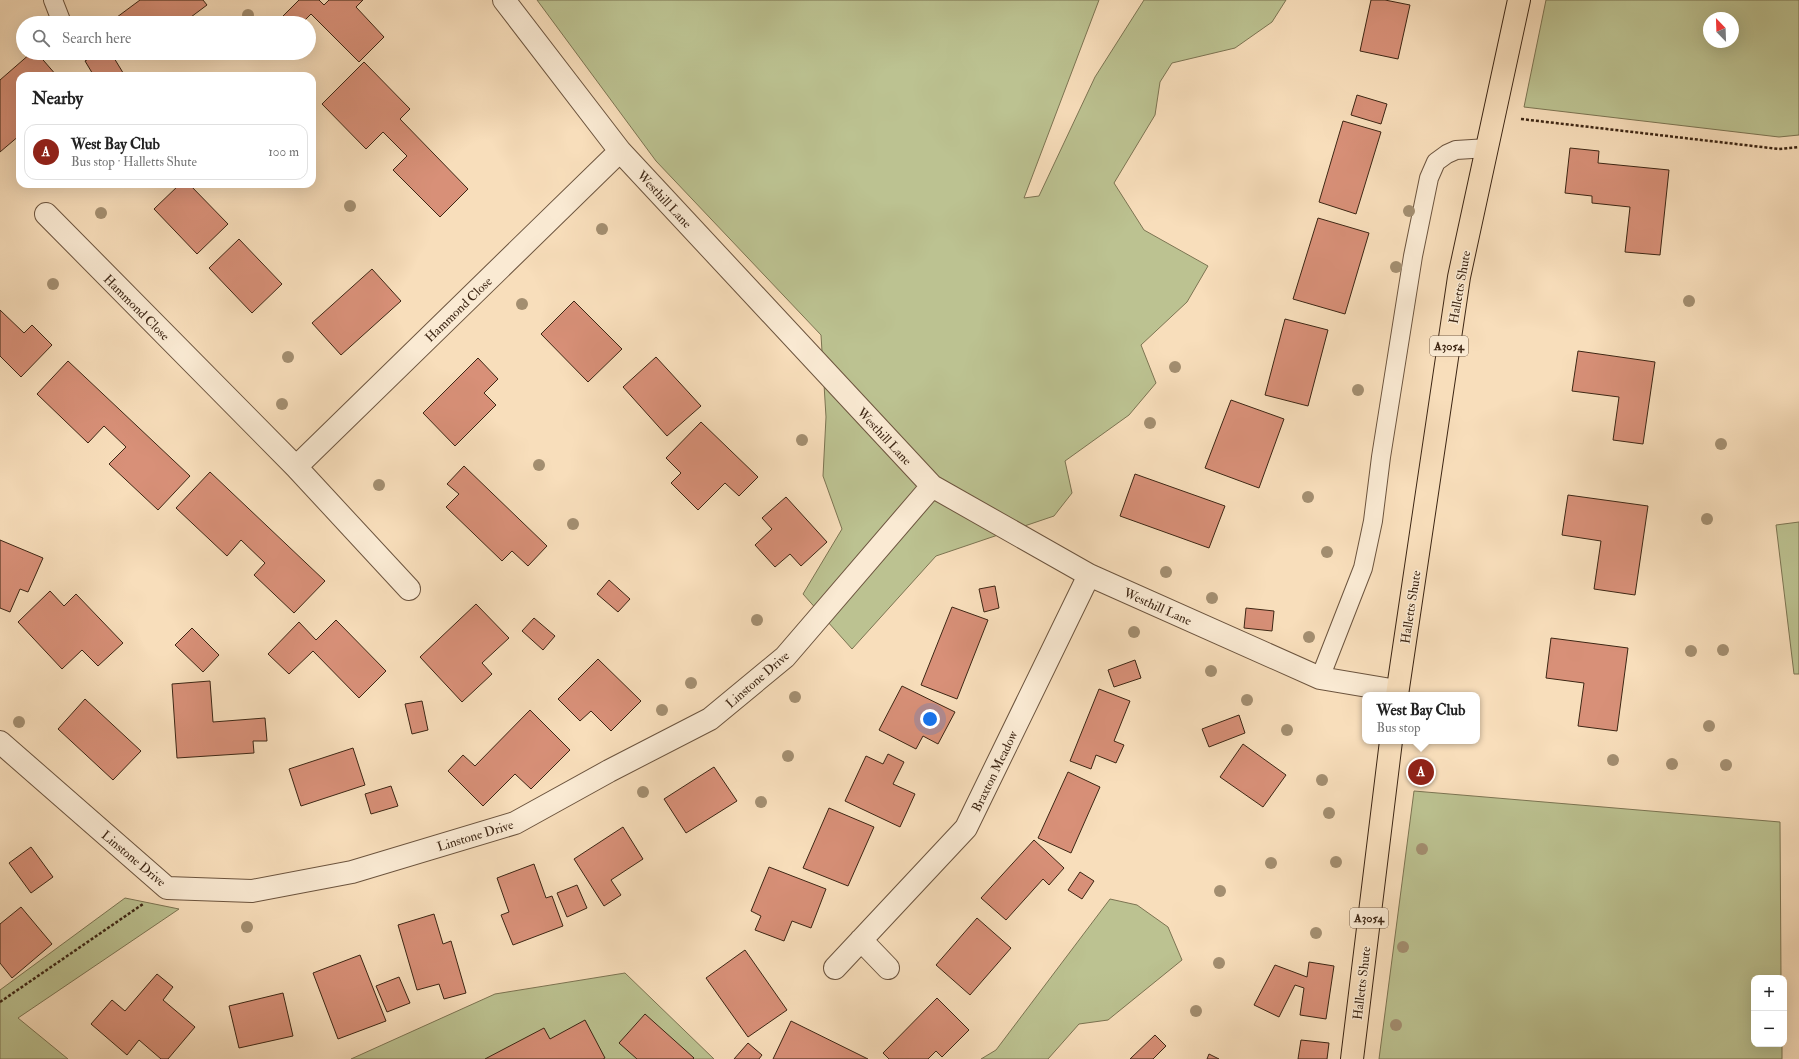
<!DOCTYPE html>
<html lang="en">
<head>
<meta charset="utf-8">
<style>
	:root { --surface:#fff; --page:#f6f6f6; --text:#222; --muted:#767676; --line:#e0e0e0; --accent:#8f2418 }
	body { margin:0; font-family:"IM FELL Double Pica",serif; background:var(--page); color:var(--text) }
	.controls { position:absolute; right:12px; bottom:12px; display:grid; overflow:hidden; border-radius:8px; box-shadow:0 4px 16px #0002 }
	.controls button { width:36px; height:36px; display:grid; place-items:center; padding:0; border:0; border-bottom:1px solid var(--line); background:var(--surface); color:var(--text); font:20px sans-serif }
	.compass { position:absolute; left:1703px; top:12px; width:36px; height:36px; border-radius:50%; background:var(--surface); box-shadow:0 4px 16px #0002; rotate:337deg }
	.you { position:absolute; left:930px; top:719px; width:14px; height:14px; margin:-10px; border:3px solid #fff; border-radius:50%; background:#1a73e8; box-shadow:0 0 0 6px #1a73e833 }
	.badge { display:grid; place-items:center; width:26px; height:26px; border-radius:50%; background:var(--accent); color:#fff; font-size:13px; font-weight:700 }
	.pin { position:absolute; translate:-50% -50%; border:2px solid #fff; box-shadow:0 1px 4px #0006 }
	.popup { position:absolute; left:1362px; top:692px; width:118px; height:52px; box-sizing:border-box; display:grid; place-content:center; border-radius:8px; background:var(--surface); filter:drop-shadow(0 1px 3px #0005); font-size:13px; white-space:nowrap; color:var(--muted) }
	.popup b { font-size:15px; color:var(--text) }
	.popup::after { content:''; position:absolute; left:50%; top:100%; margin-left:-8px; border:8px solid transparent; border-top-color:var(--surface) }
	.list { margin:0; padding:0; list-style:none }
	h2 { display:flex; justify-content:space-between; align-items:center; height:52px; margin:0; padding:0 16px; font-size:17px }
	h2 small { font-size:13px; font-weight:400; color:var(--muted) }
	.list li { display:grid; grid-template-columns:26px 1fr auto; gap:12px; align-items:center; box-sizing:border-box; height:56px; margin:0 8px 8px; padding:0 8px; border:1px solid var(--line); border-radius:12px }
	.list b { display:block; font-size:15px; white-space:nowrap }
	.list p { margin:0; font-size:13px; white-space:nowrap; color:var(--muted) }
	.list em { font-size:13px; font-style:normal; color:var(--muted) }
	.icon { flex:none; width:22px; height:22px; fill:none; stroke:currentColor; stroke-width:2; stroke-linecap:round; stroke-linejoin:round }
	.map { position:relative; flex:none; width:1799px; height:1059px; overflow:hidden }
	.search { position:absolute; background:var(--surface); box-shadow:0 4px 16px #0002; left:16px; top:16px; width:300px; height:44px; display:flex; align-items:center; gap:10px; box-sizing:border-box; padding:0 14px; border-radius:22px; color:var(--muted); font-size:15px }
	.panel { position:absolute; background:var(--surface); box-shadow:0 4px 16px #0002; left:16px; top:72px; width:300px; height:116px; border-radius:12px }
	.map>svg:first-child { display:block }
	.green { fill:#bcc291; stroke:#7c7452; fill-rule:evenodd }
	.building { fill:#d89078; stroke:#3d2614 }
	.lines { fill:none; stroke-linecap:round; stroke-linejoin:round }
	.service-casing { stroke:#6c543e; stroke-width:20 }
	.minor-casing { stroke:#6c543e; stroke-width:24 }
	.primary-casing { stroke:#3d2614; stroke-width:24 }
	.path { stroke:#3d2614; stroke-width:2.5; stroke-dasharray:3 2; stroke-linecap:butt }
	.service { stroke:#faead3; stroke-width:18 }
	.minor { stroke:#faead3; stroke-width:22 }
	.primary { stroke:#f8debb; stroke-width:22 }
	.tree { fill:#a38e70 }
	.labels { text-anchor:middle; stroke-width:3; stroke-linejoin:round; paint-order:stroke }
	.shield { fill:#faead3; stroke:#76614d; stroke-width:1 }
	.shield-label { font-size:12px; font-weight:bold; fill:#3d2614 }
	.street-label { font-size:13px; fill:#3d2614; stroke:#faead3 }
</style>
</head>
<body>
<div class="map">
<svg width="1799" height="1059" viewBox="0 0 1799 1059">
	<rect width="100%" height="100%" fill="#f8debb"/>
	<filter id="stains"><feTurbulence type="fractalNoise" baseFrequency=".005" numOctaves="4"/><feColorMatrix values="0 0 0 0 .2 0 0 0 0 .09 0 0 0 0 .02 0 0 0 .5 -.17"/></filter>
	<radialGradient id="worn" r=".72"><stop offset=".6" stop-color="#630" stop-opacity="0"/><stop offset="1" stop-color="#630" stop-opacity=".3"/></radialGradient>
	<path class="green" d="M537,0H1099L1024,198L1039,196L1095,77L1144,0H1286L1272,22L1235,48L1172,63L1160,82L1155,115L1114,183L1144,230L1208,266L1187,302L1141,345L1156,383L1129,415L1065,461L1072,493L1054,516L936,556L852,649L803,594L842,529L823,476L826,417L821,335L656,161Z
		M1546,0H1799V135L1779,137L1524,107ZM1709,18H1733V42H1709Z
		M1799,522V674H1794L1776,525Z
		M1414,791L1780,822L1781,978H1754V1044H1782V1059H1379Z
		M125,898L179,909L18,1018L68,1059H0V990Z
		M1110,899L1137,905L1168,927L1182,960L1108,1020L1079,1024L1048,1059H981L996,1050Z
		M625,973L714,1059H351L495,994Z"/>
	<path class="building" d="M140,0H203L207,5L183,23H109Z
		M299,0H319L324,5L329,0H363L356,7L384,37L359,62L311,14L302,23H276Z
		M1371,0H1385L1410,5L1398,59L1360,51Z
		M31,53H37L57,76H20V135L0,152V80Z
		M98,53H111L125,76H94L85,61Z
		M130,53H144L135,59Z
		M364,62L410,109L400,119L468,189L440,217L393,170L407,156L383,132L366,149L322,104Z
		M1357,95L1387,104L1381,124L1351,115Z
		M1343,121L1381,132L1356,214L1319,202Z
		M1570,148L1599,151L1598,163L1669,170L1660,255L1625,252L1630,207L1592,203V196L1565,193Z
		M180,184H189L228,224L197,254L154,209Z
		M1318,218L1369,233L1345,314L1293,299Z
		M239,239L282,284L252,313L209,268Z
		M372,269L401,301L341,355L312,323Z
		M574,301L622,349L588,382L541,334Z
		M0,310L24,333L32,325L52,345L21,377L0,356Z
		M1285,319L1328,330L1308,406L1265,395Z
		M1578,351L1655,362L1643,444L1613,440L1619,397L1572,391Z
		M656,357L701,406L667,436L623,387Z
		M478,358L498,379L484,393L496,405L455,446L423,413Z
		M68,361L190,476L158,510L109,464L126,447L104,426L88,443L37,394Z
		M1231,400L1284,419L1259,488L1205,468Z
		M701,422L758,477L739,496L725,483L698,510L671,483L681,473L666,458Z
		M464,466L547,546L528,566L512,551L502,561L446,507L459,494L447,484Z
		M210,472L325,581L294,613L254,575L265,563L241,540L227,556L176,508Z
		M1135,474L1225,506L1209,548L1120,516Z
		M1568,495L1648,506L1635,595L1594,589L1601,541L1562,535Z
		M786,497L827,542L801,566L790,554L775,567L755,545L772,529L762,518Z
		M0,540L43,558L28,592L20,589L10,612L0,608Z
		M609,580L630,599L618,612L597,594Z
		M995,586L999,608L984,612L979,589Z
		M50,591L64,606L76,594L123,643L98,666L82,650L62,669L18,622Z
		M476,604L509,638L482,663L492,674L462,702L420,657Z
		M952,607L988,620L957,699L921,685Z
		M1246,608L1274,611L1272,631L1244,628Z
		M534,618L555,636L543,650L522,631Z
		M336,620L386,671L359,698L313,651L289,674L268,654L299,622L316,640Z
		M192,628L219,655L203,672L175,645Z
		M1551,638L1628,648L1617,731L1578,726L1584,683L1546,678Z
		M598,659L641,701L611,731L591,711L580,721L558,699Z
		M1135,660L1141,678L1114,687L1108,670Z
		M210,681L213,722L265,718L267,741H253L254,753L177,758L172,684Z
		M902,686L955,712L938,744L923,736L916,749L879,730Z
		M1099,689L1130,701L1114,741L1124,745L1116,763L1096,755L1091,769L1070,761Z
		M85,699L141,751L113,780L58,729Z
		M422,701L428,730L412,734L405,704Z
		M530,710L570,750L531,789L515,774L483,806L448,771L463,755L475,766Z
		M1239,715L1245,733L1209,747L1202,729Z
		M1243,744L1286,775L1263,807L1220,777Z
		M353,748L365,785L301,806L289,769Z
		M888,754L904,762L893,784L915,794L900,827L845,801L866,756L883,764Z
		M714,767L737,801L686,833L664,799Z
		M1068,772L1100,787L1071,853L1038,838Z
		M391,786L398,806L371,814L365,794Z
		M829,808L874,827L848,886L803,868Z
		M623,827L643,859L611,880L621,895L604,906L574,859Z
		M1034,840L1064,868L1049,885L1043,879L1006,920L981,898Z
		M31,847L53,877L31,893L9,863Z
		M534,864L546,898L552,896L563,926L513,945L501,915L509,912L497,878Z
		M769,867L826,889L811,928L792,921L784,941L755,930L761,916L751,911Z
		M1080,872L1094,881L1082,899L1068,890Z
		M577,885L587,908L567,917L557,893Z
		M21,907L52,944L12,978L0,963V924Z
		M434,914L443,944L451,941L466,993L444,999L439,984L417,990L398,925Z
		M977,918L1011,948L970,995L936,965Z
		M745,950L787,1010L748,1037L706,978Z
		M360,955L386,1021L338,1039L313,973Z
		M1309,962L1334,966L1326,1019L1300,1015L1304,988L1295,985L1279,1017L1254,1005L1275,965L1307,977Z
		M157,974L173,987L163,1000L195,1027L168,1059H161L139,1040L127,1055L91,1024L112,1000L125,1011Z
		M399,977L410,1003L387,1012L376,986Z
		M283,993L293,1036L239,1048L229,1006Z
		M937,998L969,1030L942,1057L936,1051L928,1059H889L883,1053Z
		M645,1014L694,1058L693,1059H637L619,1043Z
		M585,1020L605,1058L603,1059H485L544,1028L550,1039Z
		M791,1021L868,1059H773Z
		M1155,1035L1166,1046L1153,1059H1130Z
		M1301,1040L1329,1043L1327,1059H1298Z
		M748,1043L762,1055L759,1059H734Z
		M1209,1054L1219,1059H1207Z"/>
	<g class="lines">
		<defs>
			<path id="service" d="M53,0L62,23
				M1320,678L1363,568L1373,521L1381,457L1413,256L1429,178L1436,162L1447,154L1456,150L1488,148"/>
			<path id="minor" d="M504,0L620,151L932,486L1089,575L1320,678L1397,691
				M46,214L296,467L409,589
				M296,467L620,151
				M0,742L167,888L252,891L352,872L515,823L609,771L710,719L785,657L932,486
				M861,940L888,968
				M835,968L966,828L1089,575"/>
			<path id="primary" d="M1397,695L1459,277L1519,0
				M1352,1059L1391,741"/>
		</defs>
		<use href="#service" class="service-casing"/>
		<use href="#minor" class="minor-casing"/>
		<use href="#primary" class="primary-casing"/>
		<path class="path" d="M1521,119L1779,149L1799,147
			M0,1002L143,904"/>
		<use href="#service" class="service"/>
		<use href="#minor" class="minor"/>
		<use href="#primary" class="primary"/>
	</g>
	<g class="tree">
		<circle cx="248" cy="15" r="6"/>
		<circle cx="350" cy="206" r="6"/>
		<circle cx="1409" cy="211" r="6"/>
		<circle cx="101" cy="213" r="6"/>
		<circle cx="602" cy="229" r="6"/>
		<circle cx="1396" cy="267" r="6"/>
		<circle cx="53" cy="284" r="6"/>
		<circle cx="1689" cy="301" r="6"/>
		<circle cx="522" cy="304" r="6"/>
		<circle cx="288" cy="357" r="6"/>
		<circle cx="1175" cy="367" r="6"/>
		<circle cx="1358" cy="390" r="6"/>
		<circle cx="282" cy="404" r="6"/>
		<circle cx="1150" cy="423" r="6"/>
		<circle cx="802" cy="440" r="6"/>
		<circle cx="1721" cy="444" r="6"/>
		<circle cx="539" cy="465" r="6"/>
		<circle cx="379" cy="485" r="6"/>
		<circle cx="1308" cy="497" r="6"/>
		<circle cx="1707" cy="519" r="6"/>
		<circle cx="573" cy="524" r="6"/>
		<circle cx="1327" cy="552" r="6"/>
		<circle cx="1166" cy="572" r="6"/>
		<circle cx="1212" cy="598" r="6"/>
		<circle cx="757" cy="620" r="6"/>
		<circle cx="1134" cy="632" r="6"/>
		<circle cx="1309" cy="637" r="6"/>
		<circle cx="1723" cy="650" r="6"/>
		<circle cx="1691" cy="651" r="6"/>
		<circle cx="1211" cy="671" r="6"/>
		<circle cx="691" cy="683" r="6"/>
		<circle cx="795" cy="697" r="6"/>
		<circle cx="1247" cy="700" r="6"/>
		<circle cx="662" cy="710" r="6"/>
		<circle cx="19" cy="722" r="6"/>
		<circle cx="1709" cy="726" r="6"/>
		<circle cx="1287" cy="730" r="6"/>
		<circle cx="788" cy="756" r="6"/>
		<circle cx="1613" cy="760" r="6"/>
		<circle cx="1672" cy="764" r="6"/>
		<circle cx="1726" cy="765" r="6"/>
		<circle cx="1428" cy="768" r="6"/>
		<circle cx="1322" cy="780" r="6"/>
		<circle cx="643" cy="792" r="6"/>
		<circle cx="761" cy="802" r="6"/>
		<circle cx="1329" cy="813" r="6"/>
		<circle cx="1422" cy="849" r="6"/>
		<circle cx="1336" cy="862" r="6"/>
		<circle cx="1271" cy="863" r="6"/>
		<circle cx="1220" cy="891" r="6"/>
		<circle cx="247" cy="927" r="6"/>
		<circle cx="1316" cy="933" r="6"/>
		<circle cx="1403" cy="947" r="6"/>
		<circle cx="1219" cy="963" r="6"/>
		<circle cx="1196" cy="1011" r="6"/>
		<circle cx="1396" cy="1025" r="6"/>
	</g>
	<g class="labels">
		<g class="shield">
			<rect x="1430" y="336" width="38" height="20" rx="3"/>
			<rect x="1350" y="908" width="38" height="20" rx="3"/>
		</g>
		<g class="shield-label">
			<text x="1449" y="350">A3054</text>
			<text x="1369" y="922">A3054</text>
		</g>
		<g class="street-label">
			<text transform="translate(665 199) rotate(47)" y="5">Westhill Lane</text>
			<text transform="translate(1459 287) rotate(-80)" y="5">Halletts Shute</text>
			<text transform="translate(137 307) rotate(45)" y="5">Hammond Close</text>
			<text transform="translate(458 309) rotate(-44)" y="5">Hammond Close</text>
			<text transform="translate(885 436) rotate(47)" y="5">Westhill Lane</text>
			<text transform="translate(1158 606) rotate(24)" y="5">Westhill Lane</text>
			<text transform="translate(1410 607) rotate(-81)" y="5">Halletts Shute</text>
			<text transform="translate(757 679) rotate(-41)" y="5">Linstone Drive</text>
			<text transform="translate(994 771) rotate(-64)" y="5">Braxton Meadow</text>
			<text transform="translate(475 835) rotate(-17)" y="5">Linstone Drive</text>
			<text transform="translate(134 858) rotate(40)" y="5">Linstone Drive</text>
			<text transform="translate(1361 983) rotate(-83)" y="5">Halletts Shute</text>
		</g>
	</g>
	<rect width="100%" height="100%" filter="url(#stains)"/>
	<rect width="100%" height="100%" fill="url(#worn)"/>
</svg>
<div class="controls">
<button>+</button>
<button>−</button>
</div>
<svg class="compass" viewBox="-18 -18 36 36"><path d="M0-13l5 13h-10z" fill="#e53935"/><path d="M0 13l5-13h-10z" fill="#767676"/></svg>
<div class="you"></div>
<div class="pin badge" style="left:1421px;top:772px">A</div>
<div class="popup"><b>West Bay Club</b>Bus stop</div>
<div class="search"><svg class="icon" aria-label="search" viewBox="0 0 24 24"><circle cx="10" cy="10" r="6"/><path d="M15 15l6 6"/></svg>Search here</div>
<section class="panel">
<h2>Nearby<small></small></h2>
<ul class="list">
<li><span class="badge">A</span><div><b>West Bay Club</b><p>Bus stop · Halletts Shute</p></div><em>100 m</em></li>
</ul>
</section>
</div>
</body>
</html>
